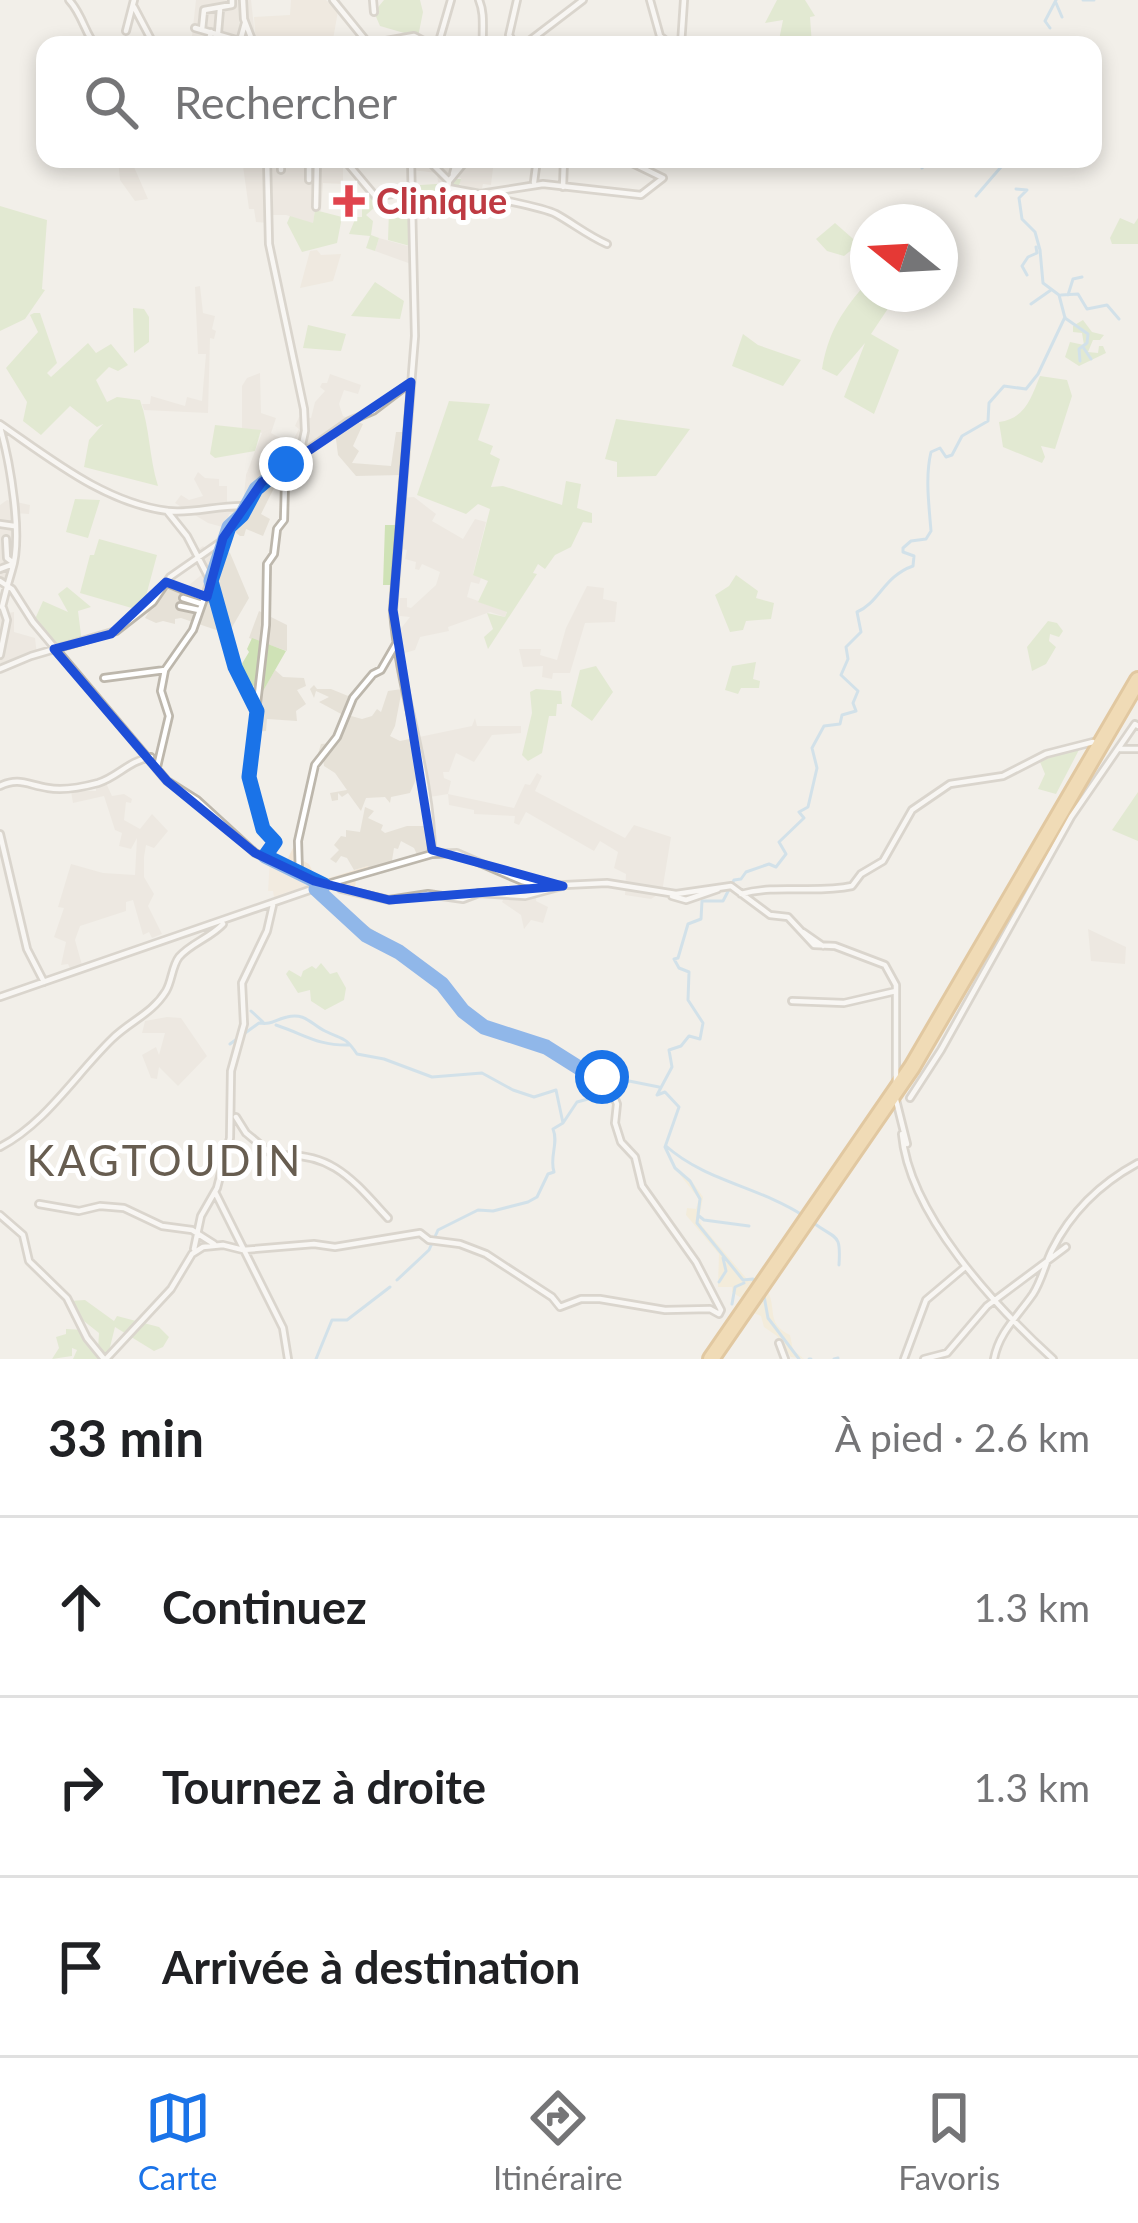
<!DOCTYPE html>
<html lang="fr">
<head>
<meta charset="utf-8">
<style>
	:root { --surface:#fff; --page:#f2f2f2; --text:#202124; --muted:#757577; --line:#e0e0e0; --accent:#1a73e8 }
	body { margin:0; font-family:Lato,sans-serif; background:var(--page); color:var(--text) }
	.compass { position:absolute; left:850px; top:204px; width:108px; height:108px; border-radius:50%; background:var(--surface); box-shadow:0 6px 18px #0003; rotate:288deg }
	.stop { position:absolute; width:36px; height:36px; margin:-27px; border:9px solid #1a73e8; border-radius:50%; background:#fff }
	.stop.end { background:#1a73e8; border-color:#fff; box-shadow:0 3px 12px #0008 }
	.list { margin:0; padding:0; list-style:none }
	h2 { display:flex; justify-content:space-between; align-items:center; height:156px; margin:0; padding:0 48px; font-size:51px }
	h2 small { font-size:39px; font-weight:400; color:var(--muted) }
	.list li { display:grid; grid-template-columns:78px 1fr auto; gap:36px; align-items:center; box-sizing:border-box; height:180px; padding:0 48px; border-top:3px solid var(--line) }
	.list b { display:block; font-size:45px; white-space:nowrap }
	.list em { font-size:39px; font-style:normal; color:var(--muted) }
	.icon { flex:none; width:66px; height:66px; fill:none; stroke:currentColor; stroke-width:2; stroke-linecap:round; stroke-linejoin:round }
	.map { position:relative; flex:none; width:1138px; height:1359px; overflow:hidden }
	.search { position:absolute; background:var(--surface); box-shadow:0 6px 18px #0003; left:36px; right:36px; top:36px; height:132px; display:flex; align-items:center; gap:30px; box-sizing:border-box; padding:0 42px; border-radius:24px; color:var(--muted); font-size:45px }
	.sheet { height:696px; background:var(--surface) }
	nav { display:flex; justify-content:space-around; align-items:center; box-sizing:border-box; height:168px; border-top:3px solid var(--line); background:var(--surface); font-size:33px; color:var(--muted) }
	nav a { display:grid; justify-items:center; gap:6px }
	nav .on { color:var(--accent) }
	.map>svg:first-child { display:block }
	.residential { fill:#e6e1d7 }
	.commercial { fill:#f2e6d6 }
	.education { fill:#eae3d4 }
	.green { fill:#cfe2b6 }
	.sand { fill:#f3e9c9 }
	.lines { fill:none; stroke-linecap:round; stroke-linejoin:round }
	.stream { stroke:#acd1e9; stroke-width:3 }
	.street-casing { stroke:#bdb7ac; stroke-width:10 }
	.highway-casing { stroke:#cd9949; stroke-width:20 }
	.street { stroke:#fff; stroke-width:4.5 }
	.highway { stroke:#eec478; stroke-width:14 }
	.route { stroke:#1a73e8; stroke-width:15 }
	.marked { fill:none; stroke:#1d4ed8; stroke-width:9; stroke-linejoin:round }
	.health-dot { fill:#e0444e; stroke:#fff; stroke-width:4.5 }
	.labels { text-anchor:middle; stroke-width:10; stroke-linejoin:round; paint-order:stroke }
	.health-label { font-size:36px; font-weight:bold; fill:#be3a42; stroke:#fff; text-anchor:start }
	.quarter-label { font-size:42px; letter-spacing:3px; fill:#675d50; stroke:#fff }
</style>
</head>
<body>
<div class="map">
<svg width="1138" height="1359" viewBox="0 0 1138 1359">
	<rect width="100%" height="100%" fill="#f2efe9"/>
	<path class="residential" d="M196,0H251L256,45H191Z
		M118,159L131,160L148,199L135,201L120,180Z
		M242,159H343V184L323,183L321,211L315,210L313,224L286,215H270L269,223L256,222L254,209H249Z
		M411,159H491L494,160L491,185L483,184L481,193L459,184L461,178L453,175L449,183L438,182L437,173L412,170Z
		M379,238L411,247V264L375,251Z
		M200,286L203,313L215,316L212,329L216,331L214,339L210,338L208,413L144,410L142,404H150L151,396L185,406L187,397L202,401L206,354H198L195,287Z
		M260,373L261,413L276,418L271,433L291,444L299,429L295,426L299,417L311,418L315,402L325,391L320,387L322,383H327L330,374L361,385L358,394L344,390L339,404L343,416L363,424L353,446L359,451L352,463L391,466L396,432H406L402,475L356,476L338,455L336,439L330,437L286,464L261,514L270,519L263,536L246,529L244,536H240L229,527L241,523V515L229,514L226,528L208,523L175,503L181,495L189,500L203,496L194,479L198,472L205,478L219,479V486H227V505H243L246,475L262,433L242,428V386L247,378Z
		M414,497L436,514L432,521L463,539L475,519L486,522L473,574L481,578L479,584L471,582L467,597L507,611L505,617L490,612L448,627L449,631L420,637L415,650L398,655L399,631L410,617L400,616V598H407V607L411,608L436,585L440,572L422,564L419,570L415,569L416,562L405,559L407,550L397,548L400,498Z
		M7,500L30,505L29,514L14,513V568L6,584L0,585V505Z
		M203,546L207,551L216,546L230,553L249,598L228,634L181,618L175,619V624L163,621L156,623L145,618L170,577L188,586L205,572L195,552Z
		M587,586L604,588L603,599L617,602L615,622L585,623L570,673H553L552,679L542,677L543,666L523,667L519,649H541L540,655L557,660L566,628Z
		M259,611L287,625V651L249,638Z
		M14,612V632L35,638L37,655L6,666L0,663V614Z
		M275,670L283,677L304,678L306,686L297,690L306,704L296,711L297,721L267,719L266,731L253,732L255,704Z
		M314,685L317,689H331L353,698L344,714L362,719L372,716L377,709L381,712L388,691L402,689L395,726L390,736L400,741L472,726L475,718L477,726H521V733L492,735L474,762L456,753L449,772H443L444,778L451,781L448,794L514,808L525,784L530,785L537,773L542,776L535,791L625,838L634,825L671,837L662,892L651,899L625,895L626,874L614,868L618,852L600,841L594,851L526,812L519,825L514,823L515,816L474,814V810L449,805L448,794L430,797L425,773L421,779L417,777L410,793L391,797L390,803L385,797L366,798L361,811L348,793L342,797L338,793V800L332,801L330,793L347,790L335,773L324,766L323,758L317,757L321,744L332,743L343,715L319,702L329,697L316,691L314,698L310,689Z
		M106,783L112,796L124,794L132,799L131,803L126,802L124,820L140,829L152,814L168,831L154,848L146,845L144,857V877L154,894L148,906L162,934L152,938L149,932L143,935L133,900L126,902V911L80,926L75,940L82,965L70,968L68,964L61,965L66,942L54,937L64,908L58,907L71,864L103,873L135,875L137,838L131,849L119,846L122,833L115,830L104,796L73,803L71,791H96V785Z
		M365,807L374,811L368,818L383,825L381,830L385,833L407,826H432V854L419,859L414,848L401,841L398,849L394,848L391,867L370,874L368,866L354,870L347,858L341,856L336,863L330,859L339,850L334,845L341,836L346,837V830L360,832Z
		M537,894L536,901L548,907L543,923L531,920L524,929L521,915L502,902L505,896Z
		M1088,929L1126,947L1125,964L1091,961Z
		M167,1017L181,1018L207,1056L178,1086L159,1067L157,1079L151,1078L142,1055L156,1047L159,1055L165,1033H142L145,1021Z"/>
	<path class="commercial" d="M293,848L297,850L298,858L309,864L315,877L323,880L368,866L370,874L356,877L355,891L341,889L318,894L316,889L275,903L273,891H268L270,858L286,862Z"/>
	<path class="education" d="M291,0H326L338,11L332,45H256L254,17L290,15Z
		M317,250L321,255L341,254L333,281L300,288L310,251Z"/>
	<path class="green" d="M384,0H420L423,12L418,37L380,26L374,12Z
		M777,0H805L815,16L810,17L812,45H778L783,20L765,23Z
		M454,179H461L457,192L460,201L450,204L434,193L430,203H420V185L452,183Z
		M370,193H376L375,207L366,215L373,221L371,235L379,238L375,251L366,248L370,236L349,234L356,217H362V206Z
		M0,206L47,220L42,289L45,290L25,319L0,331Z
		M409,206L410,246L388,240L389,210Z
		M315,210L342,217L337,243L302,252L287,223L290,216L313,223Z
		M1120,218L1134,224L1138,218V244H1112L1110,238Z
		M835,223L859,244L844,256L827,251L816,239Z
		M375,282L404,301L400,319L351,316Z
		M863,287L889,307L871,334L899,350L874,414L844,397L865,343L837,376L822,369C828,334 840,314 863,287Z
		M133,308L144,309L149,317V342L134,353Z
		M34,313H40L57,363L47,373L51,377L88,343L96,353L111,344L128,365L118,371L109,367L96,380L107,402L117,397L140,400C150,428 149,457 158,486L84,467L89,440L103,424L97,427L70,406L41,435L23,421L27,402L6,368L38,332L30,315Z
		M1083,320L1092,332L1104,335L1100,340H1093L1088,352L1098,353L1099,346H1103L1106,353L1079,366L1065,357L1070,342L1084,345L1082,333L1073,332V326Z
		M308,325L346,334L341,351L303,348Z
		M743,334L758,345L801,360L783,386L732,366Z
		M1040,376L1067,380L1072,396L1055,449L1041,446L1045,457L1042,463L1003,447L999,422C1025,419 1031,398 1040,376Z
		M449,401L490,404L478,440L493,446L490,454L500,459L491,487L503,486L562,505L566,481L581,484L577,508L592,513V523L583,522L571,547L555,555L545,569L538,564L533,573L537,574L488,649L484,637L493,629L487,613L505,617L507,612L478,602L488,581L473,575L490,509L478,504L466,514L417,495Z
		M616,419L690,429L656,476L617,477V462L605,459Z
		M215,425L261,430L255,451L215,458L210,454Z
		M75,499L100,500L88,538L66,532Z
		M385,525H398L394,585H383Z
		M99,539L157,555L142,611L80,593L90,555H94Z
		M736,575L758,591L756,598L774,603L771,619L746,621L743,630L730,632L715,595L729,586Z
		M67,587L91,607L78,611L82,643L54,649L31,615L35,619L43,601L68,612L58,594Z
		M1048,621L1057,623L1063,631L1059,637L1050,634L1049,641L1056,647L1046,664L1032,671L1027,647Z
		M252,638L286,651L263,691L239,678L237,672L249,652L247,649Z
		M756,662L753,679L760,681L759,688H741L738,694L725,690L732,666Z
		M596,666L613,692L592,721L571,706L580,670Z
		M536,689L561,691L562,704H557L556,716H549L542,753L528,761L522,755L532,713L530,692Z
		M1081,746L1056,794L1038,789L1045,774L1038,757Z
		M1138,792V841L1112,830Z
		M321,963L330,974L337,972L346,988L344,1000L325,1010L311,1001L310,990L298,993L286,974L289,970L301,977L303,971L312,966L316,969Z
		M85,1300L114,1321L117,1316L159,1327L169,1337L163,1347L154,1351L115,1327L109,1351L101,1354L104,1359H73L77,1350L72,1348V1356L52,1359L59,1348L56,1337L66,1334V1329L85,1330L98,1349L99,1333L80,1318H71L70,1301Z"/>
	<path class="sand" d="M674,1167L691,1180L703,1197L699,1219L702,1226L746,1278H758C760,1284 766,1288 769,1294C776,1311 767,1324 790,1335L793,1350L804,1359L791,1357L777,1336L764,1327L761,1316L754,1313L755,1307L732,1292V1287H718L719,1254L686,1215L687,1208L696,1209L699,1199Z"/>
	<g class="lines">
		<path class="stream" d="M1083,0H1094
			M1056,3L1062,17
			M1050,28L1045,21L1056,0
			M992,41L1005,39
			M913,160L919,159
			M922,168L932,159
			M1016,189L1027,190L1019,198L1022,219L1035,232L1040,250L1043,283L1059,295L1065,318L1088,334L1087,343L1079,349L1080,361
			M976,196L1001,167
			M1027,275L1022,266L1028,257L1037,253L1036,247
			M1061,295L1078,294L1087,309L1107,305L1119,319
			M1068,295L1073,279L1082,277
			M1031,304L1051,290
			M1083,347L1091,359
			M251,1011L263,1022
			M276,1025C306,1035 318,1046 350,1045
			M230,1044L259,1023C272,1025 274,1020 287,1017C305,1012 312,1025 325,1031C343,1040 345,1036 357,1054L384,1059L432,1077L482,1073L513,1090L534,1097L556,1090L563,1123L577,1102L618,1091L629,1081L659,1087
			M666,1146C705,1181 760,1187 804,1216
			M699,1216L704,1220L749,1226
			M815,1224C837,1240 841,1233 839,1265
			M397,1280L429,1250L438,1230L478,1210L493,1211L528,1202L537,1197L548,1174L554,1172C549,1157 559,1143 553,1129L563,1123
			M719,1282L726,1271L723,1258
			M755,1283L753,1279L743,1280L697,1223L700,1199L690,1181L675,1168L665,1147L679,1107L665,1092L657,1095L672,1067L669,1050L681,1046L689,1036L700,1039L703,1023L688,1000L689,972L679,968L674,959L678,958L688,924L701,919L702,901H723L734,880L741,879L746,872L769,864L776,867L786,854L779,842L804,818L799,812L808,807L817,768L812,748L824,726L840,724L842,715L856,711L853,703L858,691L841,675L848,659L846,647L861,632L857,612C879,603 884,576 913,566L914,556L903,552V548L911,541L926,539L931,531C929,505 925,477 931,452L940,448L946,457L952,455L962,436L988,421L989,403L1004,386L1026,389L1038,374L1065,317
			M764,1296L768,1318L799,1359
			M732,1304L735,1287L744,1283
			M316,1359L332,1320H347L390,1287
			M809,1359H811
			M834,1359L838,1358"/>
		<defs>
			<path id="street" d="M69,0C83,15 86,37 96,45
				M243,0L244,19L254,45
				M333,0L367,42
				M373,0L374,12
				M479,0C485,14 482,29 483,45
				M650,0L660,36L671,45
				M134,7L154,45
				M195,28L240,41
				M202,30L204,10L232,5V0
				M126,31L134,0
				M218,33L220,9
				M369,44L414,36L431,45
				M208,45L211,32
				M239,45L245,23
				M438,45L451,0
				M515,45L509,35L517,0
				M524,45L583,0
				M651,45L662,38
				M681,45L684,0
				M281,159V170
				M309,159V180
				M344,159L375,196L412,192
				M427,159L449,181L448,188L480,194L543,184L641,195L663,178L624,159
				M453,174L457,159
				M449,181L467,159
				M534,182L537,159
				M563,187L564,159
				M487,196C504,201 543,207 556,214C574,224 587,235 607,244
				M316,207L317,159
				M413,212L435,213L475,195
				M0,424C51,459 105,503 168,511C192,514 219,505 244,506
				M0,427C10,462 23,537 12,570C8,583 5,594 2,607
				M167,511L187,536L211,582L235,667L255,704
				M0,524L14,526
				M6,539L7,558L11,561
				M0,569L13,564
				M0,581L12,589L33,622L167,781L197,800L255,853L324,885
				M167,583L205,599
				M183,598L202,604
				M180,606L199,610
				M0,655L7,620L3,608
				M0,669L31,656L116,631L153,602L170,577L219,543
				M104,678L165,670
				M1120,749H1138
				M157,767L169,716L161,691L165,670L193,630L229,527L265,480L349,421L373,411L411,382
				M0,786C19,777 28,785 48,788C63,791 83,787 98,783C118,777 128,761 151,757
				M0,834L27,949L44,982
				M432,854L457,853L522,881L544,886L607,883L676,894L731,886L770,915L788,917L814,945L835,946L885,965L896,985V1085
				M265,856L275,842L263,829L249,773L266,625L267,564L274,554L277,529L284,520L285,483L295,477L305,431L304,409L269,244L267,159
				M299,874L298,841L315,765L337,737L353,698L373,674L381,670L396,644
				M338,883L341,889L389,900L428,894L463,899L479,893L525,896L562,886
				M741,894C778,884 815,894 852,886L861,874L883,861L912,810L950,784L1003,776L1046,754L1093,742
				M672,896L686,900L718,889
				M803,932L823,946
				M0,997L321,886L432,854C431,770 399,693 393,610L415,336L411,159
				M792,1001L844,1003L896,991
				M895,1096L907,1144
				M910,1098L941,1050L1071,817L1135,724L1138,726
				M236,1117L246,1133L274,1156C331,1150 353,1180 388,1218
				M902,1134C909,1214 995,1306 1053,1359
				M0,1147C46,1123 75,1075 112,1039C130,1021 152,1014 166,991C172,981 172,966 179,957C191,943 210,938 223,924
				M215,1192L283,1328L288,1359
				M39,1204L79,1211L100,1206L124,1208L162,1226L192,1230L214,1244
				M0,1215L23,1235L29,1261L67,1298L87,1338L104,1359
				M194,1249L201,1216L217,1188L230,1138L231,1071L244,1024L242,983L267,931L273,905
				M779,1343L785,1359
				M106,1359L171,1289L192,1254L203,1247L223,1245L243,1250L314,1244L335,1247L420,1233L429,1240L460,1244L486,1254L552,1297L560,1307L581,1299H600L665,1310L710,1309L719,1314L721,1310L696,1262L642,1186L635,1157L621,1142L615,1123L617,1104L607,1079C585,1074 570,1059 550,1049C528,1038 502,1036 480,1024C463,1014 456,997 442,984C400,948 356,933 317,889
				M904,1359L926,1300L964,1268
				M924,1359L947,1353L987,1306L1066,1247
				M994,1359C999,1332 1018,1316 1033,1294C1042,1280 1045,1264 1052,1250C1071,1212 1101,1183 1138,1163"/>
			<path id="highway" d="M711,1359L912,1067L1138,680"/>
		</defs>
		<use href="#street" class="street-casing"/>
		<use href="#highway" class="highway-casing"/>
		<use href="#street" class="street"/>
		<use href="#highway" class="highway"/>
	</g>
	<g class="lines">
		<path class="route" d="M286,464L256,489L242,515L229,527L211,581L235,667L257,711L249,777L263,829L275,842L265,856L324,885L316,889L366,935L399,952L442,984L463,1011L484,1027L546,1047L592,1076L602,1077"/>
	</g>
	<path d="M0 0H1138V1359H0ZM411,382L393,610L432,850L563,886L389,900L314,881L255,853L167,781L54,649L111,634L166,582L207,597L223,538L262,482Z" fill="#f2efe9" fill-opacity=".55" fill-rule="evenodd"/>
	<path class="marked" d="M411,382L393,610L432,850L563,886L389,900L314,881L255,853L167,781L54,649L111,634L166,582L207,597L223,538L262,482Z"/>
	<path class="health-dot" d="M343 183h12v12h12v12h-12v12h-12v-12h-12v-12h12z"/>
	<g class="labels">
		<g class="health-label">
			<text x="376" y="214">Clinique</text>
		</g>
		<g class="quarter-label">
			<text x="165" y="1176">KAGTOUDIN</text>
		</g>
	</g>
</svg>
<svg class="compass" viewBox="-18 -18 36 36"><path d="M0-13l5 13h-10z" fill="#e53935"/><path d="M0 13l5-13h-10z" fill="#757577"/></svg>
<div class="stop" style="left:602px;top:1077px"></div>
<div class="stop end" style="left:286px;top:464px"></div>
<div class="search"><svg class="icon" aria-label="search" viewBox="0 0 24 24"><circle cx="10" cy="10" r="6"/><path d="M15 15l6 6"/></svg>Rechercher</div>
</div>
<section class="sheet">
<h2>33 min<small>À pied · 2.6 km</small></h2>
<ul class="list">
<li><svg class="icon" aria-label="ahead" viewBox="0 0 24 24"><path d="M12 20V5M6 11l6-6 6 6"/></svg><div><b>Continuez</b></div><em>1.3 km</em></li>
<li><svg class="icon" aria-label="right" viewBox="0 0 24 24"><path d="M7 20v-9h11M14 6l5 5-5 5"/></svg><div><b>Tournez à droite</b></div><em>1.3 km</em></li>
<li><svg class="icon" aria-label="arrive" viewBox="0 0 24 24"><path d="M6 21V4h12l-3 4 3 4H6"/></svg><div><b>Arrivée à destination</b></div></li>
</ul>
</section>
<nav>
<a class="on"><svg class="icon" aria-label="map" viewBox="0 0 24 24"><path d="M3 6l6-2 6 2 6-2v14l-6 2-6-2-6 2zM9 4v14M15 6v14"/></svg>Carte</a>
<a><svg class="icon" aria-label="directions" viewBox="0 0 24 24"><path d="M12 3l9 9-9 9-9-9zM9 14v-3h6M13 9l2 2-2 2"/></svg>Itinéraire</a>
<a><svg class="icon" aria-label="saved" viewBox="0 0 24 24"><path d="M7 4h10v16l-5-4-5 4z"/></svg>Favoris</a>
</nav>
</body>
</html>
